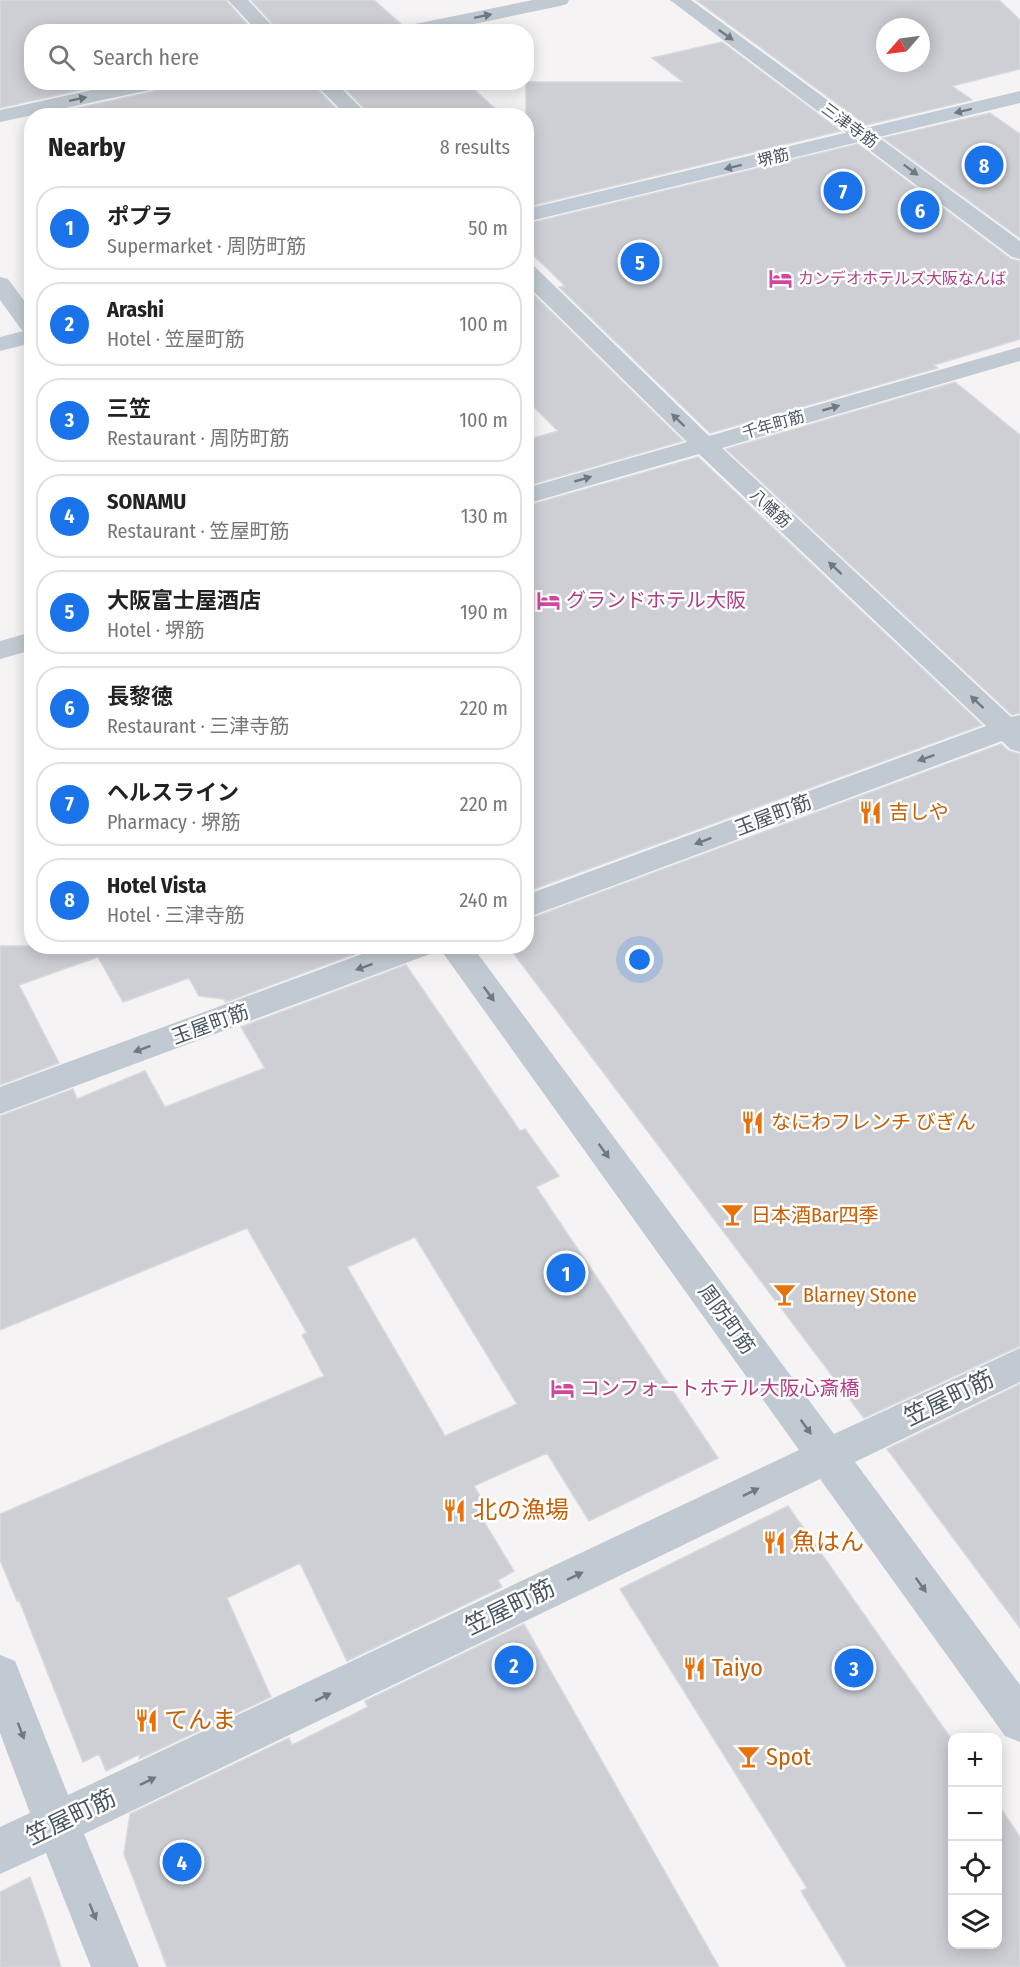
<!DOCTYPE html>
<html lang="en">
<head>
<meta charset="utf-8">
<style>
	:root { --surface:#fff; --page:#f6f6f6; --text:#222; --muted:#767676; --line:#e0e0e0; --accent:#1a73e8 }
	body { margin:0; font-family:"Fira Sans Condensed","Noto Sans JP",sans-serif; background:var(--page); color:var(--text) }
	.controls { position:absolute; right:18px; bottom:18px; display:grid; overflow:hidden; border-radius:12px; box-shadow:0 3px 15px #0003 }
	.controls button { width:54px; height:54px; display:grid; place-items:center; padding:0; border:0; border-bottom:2px solid var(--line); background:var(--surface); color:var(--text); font:30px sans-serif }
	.compass { position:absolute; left:876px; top:18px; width:54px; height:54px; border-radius:50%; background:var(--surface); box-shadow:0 3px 15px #0003; rotate:242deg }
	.you { position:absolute; left:640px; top:960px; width:21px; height:21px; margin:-15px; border:4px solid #fff; border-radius:50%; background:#1a73e8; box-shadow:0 0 0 9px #1a73e833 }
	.badge { display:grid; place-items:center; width:39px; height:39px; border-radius:50%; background:var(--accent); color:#fff; font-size:20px; font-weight:700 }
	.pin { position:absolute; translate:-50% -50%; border:3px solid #fff; box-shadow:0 2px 6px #0006 }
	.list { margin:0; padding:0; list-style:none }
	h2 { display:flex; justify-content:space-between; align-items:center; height:78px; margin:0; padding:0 24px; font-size:26px }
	h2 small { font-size:20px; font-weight:400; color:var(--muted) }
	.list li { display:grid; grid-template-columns:39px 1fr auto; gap:18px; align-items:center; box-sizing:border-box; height:84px; margin:0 12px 12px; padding:0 12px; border:2px solid var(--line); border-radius:24px }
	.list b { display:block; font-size:22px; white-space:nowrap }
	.list p { margin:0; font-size:20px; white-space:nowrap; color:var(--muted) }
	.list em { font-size:20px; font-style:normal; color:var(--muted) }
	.icon { flex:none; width:33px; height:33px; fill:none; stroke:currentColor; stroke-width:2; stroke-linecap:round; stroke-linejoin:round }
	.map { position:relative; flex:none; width:1020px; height:1967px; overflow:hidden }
	.search { position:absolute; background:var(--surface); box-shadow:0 3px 15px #0003; left:24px; top:24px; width:510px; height:66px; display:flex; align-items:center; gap:15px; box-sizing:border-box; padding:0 21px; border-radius:24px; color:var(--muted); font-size:22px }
	.panel { position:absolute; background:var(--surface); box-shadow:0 3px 15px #0003; left:24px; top:108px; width:510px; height:846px; border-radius:24px }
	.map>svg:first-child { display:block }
	.building { fill:#cdcfd5; stroke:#d7d9de; stroke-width:1.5; fill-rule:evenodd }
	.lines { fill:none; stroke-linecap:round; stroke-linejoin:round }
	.street { fill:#c1cad2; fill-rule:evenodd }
	.secondary { fill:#c1cbd6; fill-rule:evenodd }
	.oneway { fill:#6e7983 }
	.oneway2 { fill:#6e7984 }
	.labels { text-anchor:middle; stroke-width:5; stroke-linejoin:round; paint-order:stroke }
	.far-street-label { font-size:16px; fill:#4a5661; stroke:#fff }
	.far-hotel-label { font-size:16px; fill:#b23c85; stroke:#fff; text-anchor:start }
	.hotel-label { font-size:20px; fill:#b23c85; stroke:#fff; text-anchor:start }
	.food-label { font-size:20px; fill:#c56008; stroke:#fff; text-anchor:start }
	.street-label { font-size:20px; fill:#4a5661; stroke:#fff }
	.near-street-label { font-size:24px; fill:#4a5661; stroke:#fff }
	.near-food-label { font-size:24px; fill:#c56008; stroke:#fff; text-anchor:start }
</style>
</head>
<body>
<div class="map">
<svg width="1020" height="1967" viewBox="0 0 1020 1967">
	<rect width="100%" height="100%" fill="#f5f3f3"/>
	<path class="building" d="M0,0H226L254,32H32V82H116L0,108Z
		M251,0H374L402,25L396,27L394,32H280Z
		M696,0H999L1020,20V69L952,86L972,100L866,125ZM885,27H921V63H885Z
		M722,42L841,131L526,207V82H683L652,58Z
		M171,82H311L343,116H41L160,90L167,88Z
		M339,82H466L503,116H371Z
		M990,113L1020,134V238L883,138Z
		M858,144L1011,259L1020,261V339L934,365L938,368L710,433L559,287L565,286L526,248V224Z
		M533,294L683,441L526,486V440L558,431L526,399V296Z
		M955,382L1020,435V713L1012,715L726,449Z
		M698,457L982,725L526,892V506Z
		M1001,744L1009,751L1020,754V1346L864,1418L508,946H526V920Z
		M0,946H376L226,1002L224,999L199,996L189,978L123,1002L98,957L19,985L59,1063L0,1085Z
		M406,965L520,1131L525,1129L559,1176L536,1187L718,1458L589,1521L547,1453L474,1486L484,1503L475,1507L514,1571L498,1580L502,1587L347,1661L300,1563L227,1598L271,1697L139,1759L140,1754L106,1771L99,1754L83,1762L19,1600L17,1601L0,1560V1514L324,1376L302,1335L307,1333L247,1228L0,1330V1116L73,1089L77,1099L145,1071L165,1107L265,1068L241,1027ZM415,1237L517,1404L445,1436L347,1267Z
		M1020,1384V1628L887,1449Z
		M788,1506L952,1740V1944H998V1804L1020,1837V1967H847L801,1891L807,1888L620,1589Z
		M524,1624L719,1967H167L124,1854L130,1814L289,1738L292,1745L368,1707L365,1701Z
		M30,1877L44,1916L61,1967H0V1892Z"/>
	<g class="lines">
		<path class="street" d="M228,0H248L278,32H258Z
			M533,0H569L567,4L560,6L435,32H396L398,28L405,26Z
			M670,0H691L1020,241V259L1012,257Z
			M129,82H169L166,86L159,88L0,122V110Z
			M313,82H335L369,116H347Z
			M526,264L534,266L709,436L1020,347V361L722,448L1011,717L1020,715V752L1010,749L1002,741L526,918V895L986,726L699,454L526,504V488L687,442L526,284Z
			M0,277L8,279L32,311V335L24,333L0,300Z
			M32,632V650L0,659V641Z
			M384,946H435L430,954L0,1114V1087Z
			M438,946H472L834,1434L1020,1348V1382L855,1462L1020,1685V1742L1005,1736L820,1479L84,1834L139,1967H91L46,1853L0,1874V1827L30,1813L0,1733V1655L15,1661L68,1795L799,1450Z"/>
		<path class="secondary" d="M1020,91V103L526,222V209Z
			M32,329V343L0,351V337Z"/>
	</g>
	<defs><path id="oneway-solid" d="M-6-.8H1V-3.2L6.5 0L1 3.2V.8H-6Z" transform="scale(1.5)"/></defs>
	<g class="oneway">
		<use href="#oneway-solid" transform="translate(483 16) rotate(-12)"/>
		<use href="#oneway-solid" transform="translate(726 35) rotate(36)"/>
		<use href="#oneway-solid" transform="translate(78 99) rotate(-12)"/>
		<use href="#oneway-solid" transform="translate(911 170) rotate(37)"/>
		<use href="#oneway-solid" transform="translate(831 408) rotate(-16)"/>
		<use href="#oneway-solid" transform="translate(678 420) rotate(-136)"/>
		<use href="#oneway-solid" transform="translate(583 479) rotate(-16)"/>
		<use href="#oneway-solid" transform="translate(835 568) rotate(-137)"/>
		<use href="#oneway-solid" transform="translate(977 702) rotate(-137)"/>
		<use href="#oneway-solid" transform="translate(926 758) rotate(160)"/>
		<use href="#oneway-solid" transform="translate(703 841) rotate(159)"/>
		<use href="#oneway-solid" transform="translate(364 967) rotate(160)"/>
		<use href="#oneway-solid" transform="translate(489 994) rotate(54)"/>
		<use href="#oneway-solid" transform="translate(142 1049) rotate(160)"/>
		<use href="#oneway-solid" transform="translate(604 1151) rotate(54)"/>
		<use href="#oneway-solid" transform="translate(806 1427) rotate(54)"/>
		<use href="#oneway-solid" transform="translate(751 1492) rotate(-26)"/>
		<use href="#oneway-solid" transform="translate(575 1576) rotate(-26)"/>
		<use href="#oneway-solid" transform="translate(921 1585) rotate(54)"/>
		<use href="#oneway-solid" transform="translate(323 1697) rotate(-26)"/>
		<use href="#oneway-solid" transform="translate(21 1731) rotate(69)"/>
		<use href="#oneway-solid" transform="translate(148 1781) rotate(-26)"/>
		<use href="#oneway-solid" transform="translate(93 1912) rotate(68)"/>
	</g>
	<g class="oneway2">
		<use href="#oneway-solid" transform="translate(963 111) rotate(166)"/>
		<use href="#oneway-solid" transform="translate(733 167) rotate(166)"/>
	</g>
	<defs>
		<symbol id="hotel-bare" viewBox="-9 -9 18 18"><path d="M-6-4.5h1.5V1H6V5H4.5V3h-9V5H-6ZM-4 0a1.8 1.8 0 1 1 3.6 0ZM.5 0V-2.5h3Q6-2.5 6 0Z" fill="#d1479c" stroke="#fff" stroke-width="2.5" paint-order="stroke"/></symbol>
		<symbol id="restaurant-bare" viewBox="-9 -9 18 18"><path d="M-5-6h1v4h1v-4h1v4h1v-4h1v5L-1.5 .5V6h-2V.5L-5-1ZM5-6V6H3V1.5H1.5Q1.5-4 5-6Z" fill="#e8710a" stroke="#fff" stroke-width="2.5" paint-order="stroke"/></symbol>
		<symbol id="bar-bare" viewBox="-9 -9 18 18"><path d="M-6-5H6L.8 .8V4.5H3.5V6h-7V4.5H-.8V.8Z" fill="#e8710a" stroke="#fff" stroke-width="2.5" paint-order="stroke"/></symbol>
	</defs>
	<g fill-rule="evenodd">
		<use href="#hotel-bare" x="764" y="262" width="33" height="33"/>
		<use href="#hotel-bare" x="532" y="584" width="33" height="33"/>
		<use href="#restaurant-bare" x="854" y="796" width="33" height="33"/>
		<use href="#restaurant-bare" x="736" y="1106" width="33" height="33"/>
		<use href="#bar-bare" x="716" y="1198" width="33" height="33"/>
		<use href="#bar-bare" x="768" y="1278" width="33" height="33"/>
		<use href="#hotel-bare" x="546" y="1372" width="33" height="33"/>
		<use href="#restaurant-bare" x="438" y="1494" width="33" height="33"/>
		<use href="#restaurant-bare" x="758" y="1526" width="33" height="33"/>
		<use href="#restaurant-bare" x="678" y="1652" width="33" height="33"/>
		<use href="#restaurant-bare" x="130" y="1704" width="33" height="33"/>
		<use href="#bar-bare" x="732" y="1740" width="33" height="33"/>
	</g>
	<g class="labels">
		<g class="far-street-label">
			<text transform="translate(850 125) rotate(36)" y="6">三津寺筋</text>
			<text transform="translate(773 157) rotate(-14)" y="6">堺筋</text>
			<text transform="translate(773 424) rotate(-16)" y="6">千年町筋</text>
			<text transform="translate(771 508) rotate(43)" y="6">八幡筋</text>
		</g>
		<g class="far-hotel-label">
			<text x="798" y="284">カンデオホテルズ大阪なんば</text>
		</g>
		<g class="hotel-label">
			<text x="566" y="607">グランドホテル大阪</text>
			<text x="580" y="1395">コンフォートホテル大阪心斎橋</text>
		</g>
		<g class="food-label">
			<text x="889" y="819">吉しや</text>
			<text x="771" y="1129">なにわフレンチ びぎん</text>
			<text x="751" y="1222">日本酒Bar四季</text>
			<text x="803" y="1302">Blarney Stone</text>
		</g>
		<g class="street-label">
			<text transform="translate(773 815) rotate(-21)" y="7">玉屋町筋</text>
			<text transform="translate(210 1024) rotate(-20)" y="7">玉屋町筋</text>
			<text transform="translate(727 1319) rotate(54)" y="7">周防町筋</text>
		</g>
		<g class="near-street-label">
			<text transform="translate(949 1398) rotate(-26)" y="8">笠屋町筋</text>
			<text transform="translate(510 1607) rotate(-26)" y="8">笠屋町筋</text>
			<text transform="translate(71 1817) rotate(-26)" y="8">笠屋町筋</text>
		</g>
		<g class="near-food-label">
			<text x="473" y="1518">北の漁場</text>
			<text x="792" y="1550">魚はん</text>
			<text x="712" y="1676">Taiyo</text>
			<text x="164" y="1728">てんま</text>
			<text x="766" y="1765">Spot</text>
		</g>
	</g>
</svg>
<div class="controls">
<button>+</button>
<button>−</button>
<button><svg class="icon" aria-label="locate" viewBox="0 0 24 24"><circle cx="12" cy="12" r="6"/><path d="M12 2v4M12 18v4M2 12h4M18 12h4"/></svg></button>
<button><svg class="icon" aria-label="layers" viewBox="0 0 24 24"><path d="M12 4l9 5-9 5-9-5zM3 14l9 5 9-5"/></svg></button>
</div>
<svg class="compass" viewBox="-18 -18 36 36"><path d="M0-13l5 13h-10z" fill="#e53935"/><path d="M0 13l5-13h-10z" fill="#767676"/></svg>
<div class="you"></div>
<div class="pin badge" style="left:566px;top:1273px">1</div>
<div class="pin badge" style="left:514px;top:1665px">2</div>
<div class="pin badge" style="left:854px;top:1668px">3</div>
<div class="pin badge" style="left:182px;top:1862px">4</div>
<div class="pin badge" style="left:640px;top:262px">5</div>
<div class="pin badge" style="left:920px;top:210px">6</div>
<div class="pin badge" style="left:843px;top:191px">7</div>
<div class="pin badge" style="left:984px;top:165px">8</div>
<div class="search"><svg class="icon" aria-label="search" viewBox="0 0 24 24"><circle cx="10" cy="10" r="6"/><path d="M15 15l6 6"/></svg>Search here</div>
<section class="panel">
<h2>Nearby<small>8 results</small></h2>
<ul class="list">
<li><span class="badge">1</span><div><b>ポプラ</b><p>Supermarket · 周防町筋</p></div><em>50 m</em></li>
<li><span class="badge">2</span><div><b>Arashi</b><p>Hotel · 笠屋町筋</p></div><em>100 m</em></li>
<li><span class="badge">3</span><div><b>三笠</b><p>Restaurant · 周防町筋</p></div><em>100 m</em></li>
<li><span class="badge">4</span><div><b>SONAMU</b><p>Restaurant · 笠屋町筋</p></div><em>130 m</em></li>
<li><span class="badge">5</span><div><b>大阪富士屋酒店</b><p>Hotel · 堺筋</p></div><em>190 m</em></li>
<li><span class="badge">6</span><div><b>長黎徳</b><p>Restaurant · 三津寺筋</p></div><em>220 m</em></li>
<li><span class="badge">7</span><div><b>ヘルスライン</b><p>Pharmacy · 堺筋</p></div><em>220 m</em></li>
<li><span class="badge">8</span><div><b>Hotel Vista</b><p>Hotel · 三津寺筋</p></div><em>240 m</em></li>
</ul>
</section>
</div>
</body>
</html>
